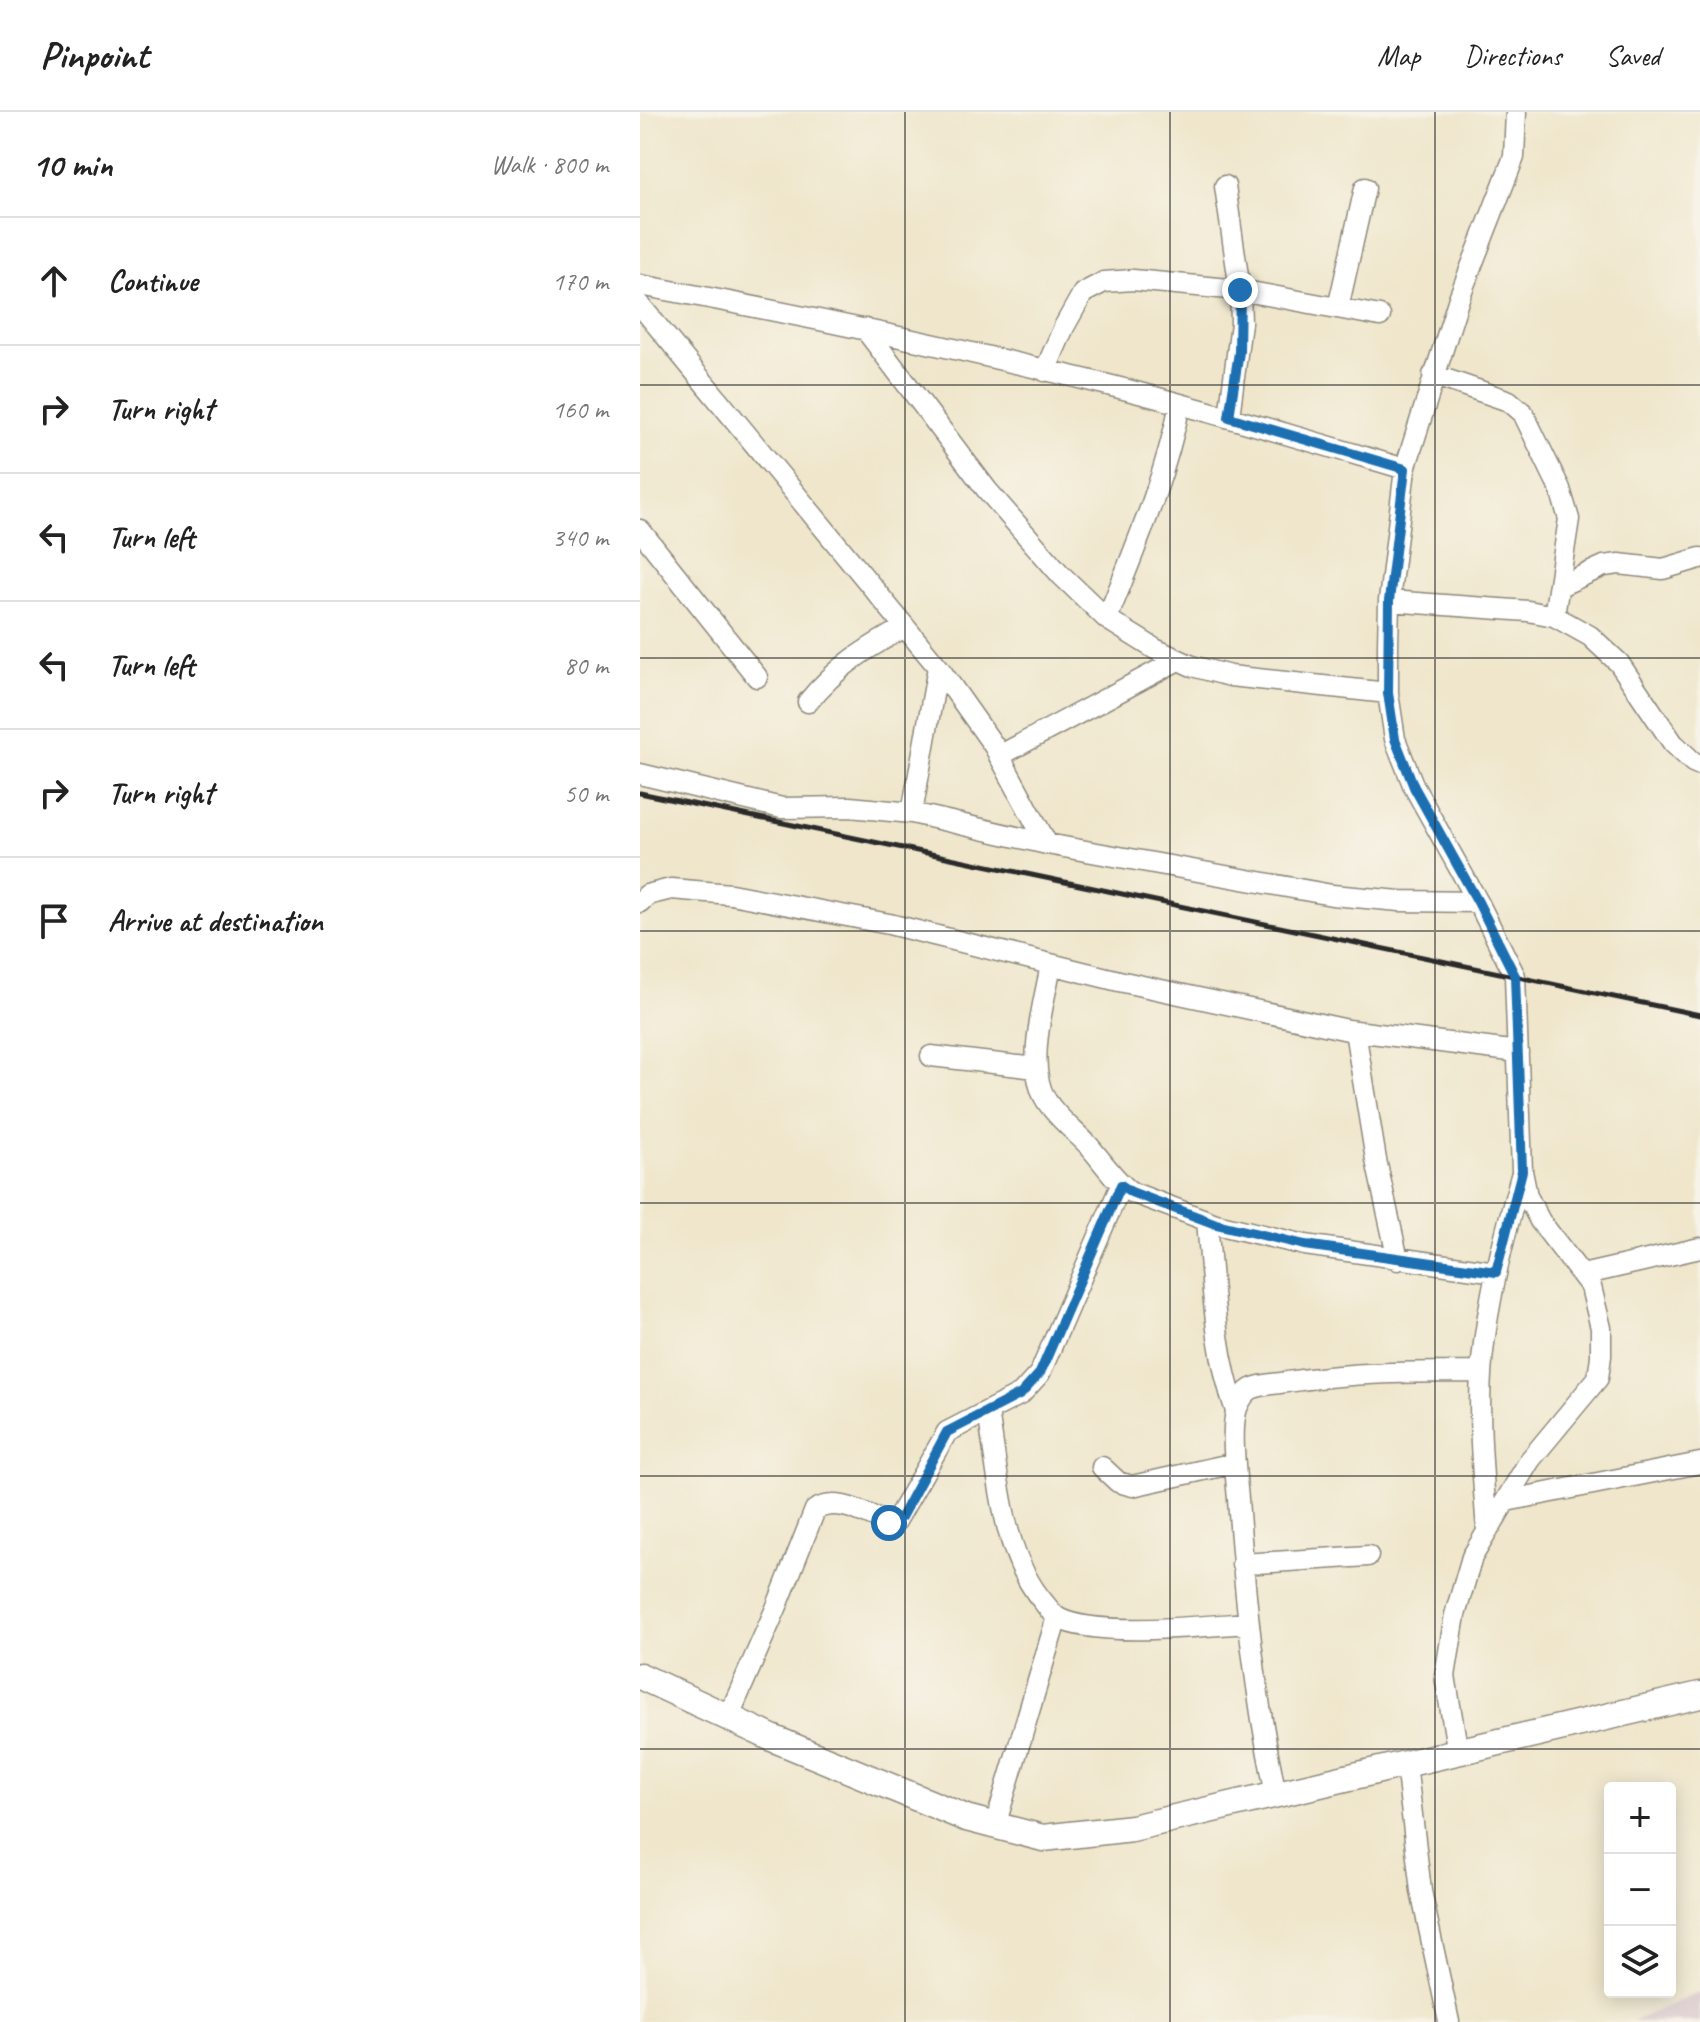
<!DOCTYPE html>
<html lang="en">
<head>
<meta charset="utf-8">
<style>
	:root { --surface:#fff; --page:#f6f6f6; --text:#222; --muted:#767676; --line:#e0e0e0 }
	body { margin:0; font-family:Caveat,sans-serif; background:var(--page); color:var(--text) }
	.controls { position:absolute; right:24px; bottom:24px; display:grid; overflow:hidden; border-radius:8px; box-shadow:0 4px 20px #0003 }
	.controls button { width:72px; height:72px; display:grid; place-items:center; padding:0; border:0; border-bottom:2px solid var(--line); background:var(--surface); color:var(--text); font:40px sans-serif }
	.stop { position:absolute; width:24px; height:24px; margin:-18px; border:6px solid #1f6fb2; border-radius:50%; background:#fff }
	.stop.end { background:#1f6fb2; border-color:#fff; box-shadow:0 2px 8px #0008 }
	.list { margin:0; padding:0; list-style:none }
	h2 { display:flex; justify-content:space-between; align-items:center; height:104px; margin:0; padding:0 32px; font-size:34px }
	h2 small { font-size:26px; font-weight:400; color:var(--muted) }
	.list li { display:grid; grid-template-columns:52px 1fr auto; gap:24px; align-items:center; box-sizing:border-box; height:128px; padding:0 32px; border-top:2px solid var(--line) }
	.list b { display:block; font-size:30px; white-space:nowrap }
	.list em { font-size:26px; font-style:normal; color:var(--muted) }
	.icon { flex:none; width:44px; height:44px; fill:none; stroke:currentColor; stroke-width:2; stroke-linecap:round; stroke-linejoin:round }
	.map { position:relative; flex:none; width:1060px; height:1910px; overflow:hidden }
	header { display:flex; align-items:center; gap:48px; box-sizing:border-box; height:112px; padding:0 40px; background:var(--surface); border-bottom:2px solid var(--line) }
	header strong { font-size:38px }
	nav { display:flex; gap:44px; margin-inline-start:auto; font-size:28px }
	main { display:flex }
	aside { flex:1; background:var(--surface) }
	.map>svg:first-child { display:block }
	.industrial { fill:#d2bdc6 }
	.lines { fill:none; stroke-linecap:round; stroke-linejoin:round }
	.minor-casing { stroke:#8d887b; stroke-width:23 }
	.major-casing { stroke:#8d887b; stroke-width:29 }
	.minor { stroke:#fff; stroke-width:20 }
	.major { stroke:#fff; stroke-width:26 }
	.rail { stroke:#2b2b2b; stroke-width:5 }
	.route { stroke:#1f6fb2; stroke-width:10 }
	.grid { fill:none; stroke:#2b2b2b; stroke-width:2; stroke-opacity:0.55 }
</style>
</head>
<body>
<header>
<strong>Pinpoint</strong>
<nav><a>Map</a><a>Directions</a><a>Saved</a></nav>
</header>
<main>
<aside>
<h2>10 min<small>Walk · 800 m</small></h2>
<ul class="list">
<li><svg class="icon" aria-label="ahead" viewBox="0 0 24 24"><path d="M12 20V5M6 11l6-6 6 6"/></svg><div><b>Continue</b></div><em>170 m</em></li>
<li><svg class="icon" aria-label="right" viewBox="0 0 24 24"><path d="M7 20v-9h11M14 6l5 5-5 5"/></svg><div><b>Turn right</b></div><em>160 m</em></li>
<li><svg class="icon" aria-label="left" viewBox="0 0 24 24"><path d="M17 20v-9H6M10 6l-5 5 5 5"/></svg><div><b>Turn left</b></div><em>340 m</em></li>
<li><svg class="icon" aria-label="left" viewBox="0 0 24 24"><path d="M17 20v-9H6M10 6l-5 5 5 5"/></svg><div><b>Turn left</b></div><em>80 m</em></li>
<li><svg class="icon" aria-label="right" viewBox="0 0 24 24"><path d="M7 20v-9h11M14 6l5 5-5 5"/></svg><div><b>Turn right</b></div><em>50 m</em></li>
<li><svg class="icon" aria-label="arrive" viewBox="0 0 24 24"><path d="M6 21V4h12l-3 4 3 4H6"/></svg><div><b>Arrive at destination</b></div></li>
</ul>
</aside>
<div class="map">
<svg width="1060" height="1910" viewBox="0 0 1060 1910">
	<rect width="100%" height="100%" fill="#f7f3e8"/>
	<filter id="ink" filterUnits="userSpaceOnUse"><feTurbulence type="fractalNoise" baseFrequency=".0125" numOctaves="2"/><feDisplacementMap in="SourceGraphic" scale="16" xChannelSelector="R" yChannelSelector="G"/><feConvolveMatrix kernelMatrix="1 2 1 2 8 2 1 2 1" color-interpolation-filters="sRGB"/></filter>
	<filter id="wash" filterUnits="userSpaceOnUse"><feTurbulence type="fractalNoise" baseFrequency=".006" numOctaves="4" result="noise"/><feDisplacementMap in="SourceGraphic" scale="32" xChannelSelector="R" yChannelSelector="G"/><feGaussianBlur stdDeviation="1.8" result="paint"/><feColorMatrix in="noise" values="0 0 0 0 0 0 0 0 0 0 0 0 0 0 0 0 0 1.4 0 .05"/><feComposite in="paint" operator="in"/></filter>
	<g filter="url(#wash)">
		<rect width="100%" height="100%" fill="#efe6cb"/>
		<path class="industrial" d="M1060,1880V1910H991Z"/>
	</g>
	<g filter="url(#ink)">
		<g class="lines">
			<defs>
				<path id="minor" d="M585,74L600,178L601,211L589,305
					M0,173C157,202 313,235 468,273C568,298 667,328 765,357
					M0,193L298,555L354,634L407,732
					M698,196L725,76
					M225,217L347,378L421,463L467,507L515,537L552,554L590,564L748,581
					M405,259L424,215L443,181L464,170L493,168L600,178L740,204
					M793,263L869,289L883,301L920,377L929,407L914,504
					M0,418L117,565
					M920,474L964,454L979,452L1023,457L1060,446
					M749,489L888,499L914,504L950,524L979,551L1033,631L1053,650L1060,653
					M467,507C495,436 525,367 540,292
					M168,590C196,555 227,536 265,515
					M359,644L538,548
					M0,662L142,696L210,695L272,701L407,732L692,783L760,789L838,790
					M272,701L298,555
					M0,790L7,783L31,777L91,782L249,812L479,869L708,918L878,940
					M411,853C404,891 385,954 406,988C417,1006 435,1019 449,1034C463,1050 474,1068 491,1080L576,1112L665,1133L856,1160
					M715,919L736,1048L758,1148
					M291,944L396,956
					M567,1109C573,1173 574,1238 596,1299
					M942,1163L1060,1136
					M348,1300C359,1364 361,1442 405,1492C409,1497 413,1503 418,1506C456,1526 563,1514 608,1511
					M462,1355L478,1370L492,1374L595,1351
					M866,1389L1060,1351
					M847,1419C843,1363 837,1305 842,1249C848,1186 864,1125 881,1064
					M602,1452L728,1444
					M88,1606L137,1494L175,1398C198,1384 226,1403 249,1411L256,1409L307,1320L381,1282L400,1261L481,1073
					M818,1641L805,1564L815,1503L832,1445L890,1348L958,1266L961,1244V1216L951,1175L900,1109L887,1084L882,1059L875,864L838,790L774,675L755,627L748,581V534L749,489L765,357L819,186L874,45L876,0
					M766,1652L781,1779L809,1910
					M636,1682C615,1585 605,1487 598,1387C596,1364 590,1317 597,1296C600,1289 604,1281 611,1277C621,1272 636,1272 647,1270C712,1260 776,1260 841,1260
					M355,1714L417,1505"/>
				<path id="major" d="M0,1564L132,1626L326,1706L403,1726L492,1716L1060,1583"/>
			</defs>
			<use href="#minor" class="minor-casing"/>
			<use href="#major" class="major-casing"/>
			<use href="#minor" class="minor"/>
			<use href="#major" class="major"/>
			<path class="rail" d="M0,681L1060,903"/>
		</g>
	</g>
	<g class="lines" filter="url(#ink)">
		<path class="route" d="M249,1411L261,1405L307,1320L381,1282L400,1261L481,1073L491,1080L576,1112L665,1133L856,1160L882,1059L875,864L838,790L774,675L755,627L748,581L749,489L765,357L589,305L599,240L600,178"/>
	</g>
	<path class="grid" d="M265,0V1910M530,0V1910M795,0V1910M0,273H1060M0,546H1060M0,819H1060M0,1091H1060M0,1364H1060M0,1637H1060"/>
</svg>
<div class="controls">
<button>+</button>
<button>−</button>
<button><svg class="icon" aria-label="layers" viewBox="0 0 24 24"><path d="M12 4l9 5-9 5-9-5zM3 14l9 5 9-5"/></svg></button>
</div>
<div class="stop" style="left:249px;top:1411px"></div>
<div class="stop end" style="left:600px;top:178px"></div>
</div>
</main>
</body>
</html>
